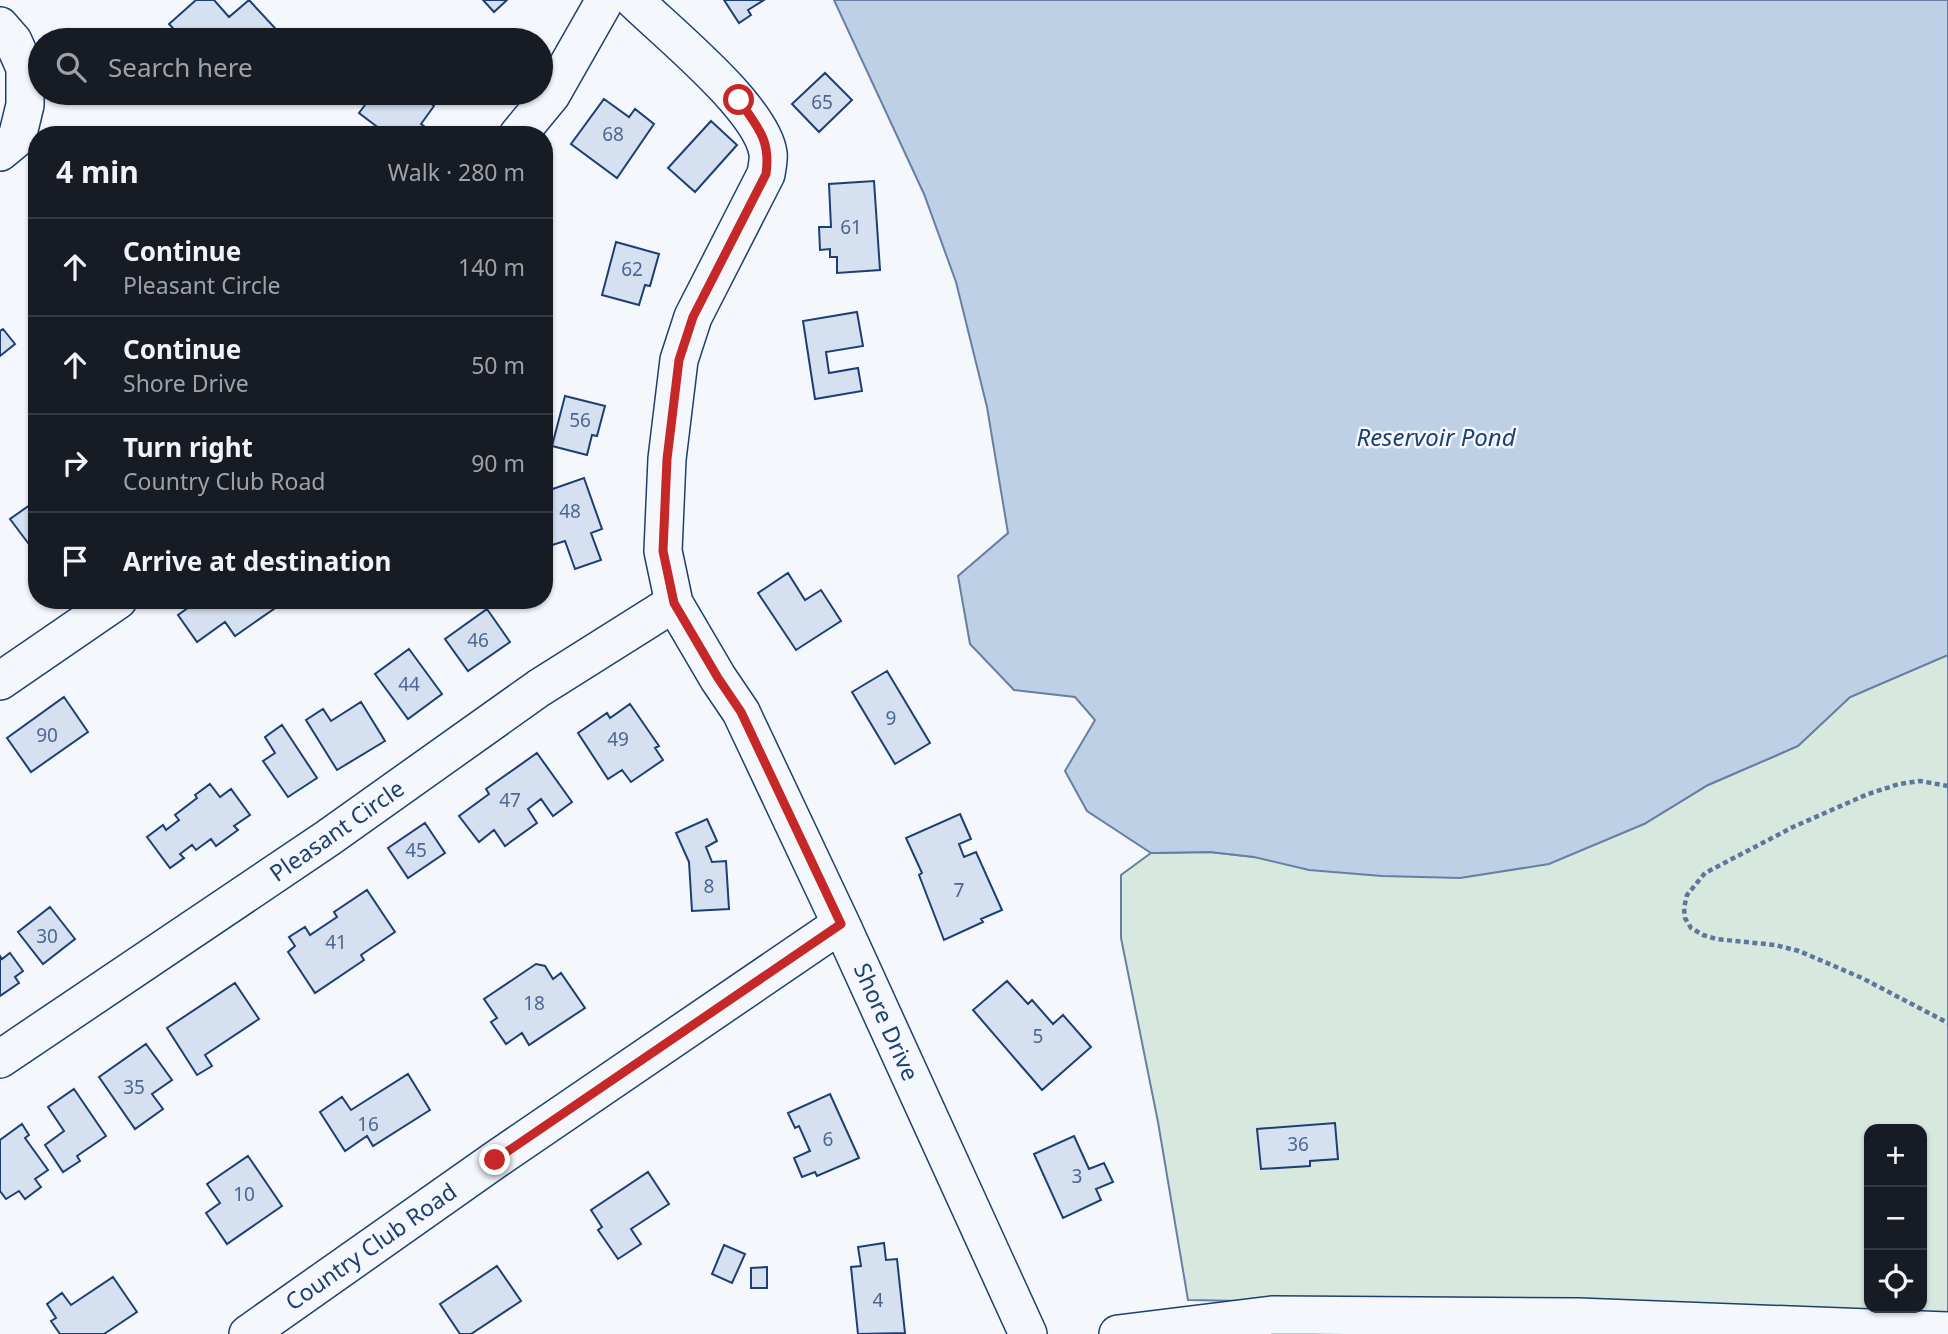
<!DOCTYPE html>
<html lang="en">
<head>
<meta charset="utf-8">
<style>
	:root { --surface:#171b24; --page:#242831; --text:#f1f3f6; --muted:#9ea1a6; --line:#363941 }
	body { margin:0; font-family:"Noto Sans",sans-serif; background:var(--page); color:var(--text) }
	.controls { position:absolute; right:21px; bottom:21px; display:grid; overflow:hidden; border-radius:14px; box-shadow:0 2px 5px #0004 }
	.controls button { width:63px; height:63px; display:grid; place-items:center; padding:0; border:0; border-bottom:2px solid var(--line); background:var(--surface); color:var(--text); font:35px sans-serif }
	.stop { position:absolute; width:21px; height:21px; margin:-16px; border:5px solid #c62828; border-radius:50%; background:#fff }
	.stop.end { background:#c62828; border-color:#fff; box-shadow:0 2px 7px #0008 }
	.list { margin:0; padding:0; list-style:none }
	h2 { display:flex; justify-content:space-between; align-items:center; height:91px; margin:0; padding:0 28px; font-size:30px }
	h2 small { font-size:23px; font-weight:400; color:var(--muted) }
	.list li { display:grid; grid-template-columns:46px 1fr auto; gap:21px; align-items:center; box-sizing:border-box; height:98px; padding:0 28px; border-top:2px solid var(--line) }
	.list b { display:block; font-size:26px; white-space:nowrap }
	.list p { margin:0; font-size:23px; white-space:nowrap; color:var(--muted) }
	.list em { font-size:23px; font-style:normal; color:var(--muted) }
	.icon { flex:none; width:38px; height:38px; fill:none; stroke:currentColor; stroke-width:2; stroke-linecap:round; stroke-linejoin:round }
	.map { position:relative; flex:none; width:1948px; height:1334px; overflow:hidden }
	.search { position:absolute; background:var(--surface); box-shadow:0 2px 5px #0004; left:28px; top:28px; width:525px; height:77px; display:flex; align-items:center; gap:18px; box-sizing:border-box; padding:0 24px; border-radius:38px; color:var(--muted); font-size:26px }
	.panel { position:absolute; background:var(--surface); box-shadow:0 2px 5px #0004; left:28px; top:126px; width:525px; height:483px; border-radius:28px }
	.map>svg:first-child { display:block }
	.green { fill:#d7e8df; stroke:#687fa3; stroke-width:2; fill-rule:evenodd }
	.water { fill:#bed0e5; stroke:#687fa3; stroke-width:2 }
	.building { fill:#d5e0f0; stroke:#1d3f73; stroke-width:2 }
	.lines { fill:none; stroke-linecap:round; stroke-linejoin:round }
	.minor-casing { stroke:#1d3f73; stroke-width:40 }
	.path { stroke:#5e769c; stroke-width:4.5; stroke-dasharray:5 3.5; stroke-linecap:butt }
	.minor { stroke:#f4f7fb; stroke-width:37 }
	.route { stroke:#c62828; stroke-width:9 }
	.labels { text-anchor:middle; stroke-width:5; stroke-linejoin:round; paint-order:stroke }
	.number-label { font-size:19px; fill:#4b6792 }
	.street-label { font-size:23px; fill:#1d3f73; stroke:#f4f7fb }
	.water-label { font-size:24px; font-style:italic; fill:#1d3f73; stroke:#f4f7fb }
</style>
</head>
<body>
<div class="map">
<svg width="1948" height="1334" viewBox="0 0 1948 1334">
	<rect width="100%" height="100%" fill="#f4f7fb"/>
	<path class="green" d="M1948,655V1334L1536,1306L1188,1300L1158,1122L1121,938V875L1151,853L1210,852L1254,857L1644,824L1708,785L1798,746L1850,697ZM1869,1129H1922V1308H1869Z"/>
	<path class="water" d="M834,0H1948V655L1850,697L1798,746L1708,785L1644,824L1549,864L1460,878L1382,876L1309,870L1254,857L1210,852L1151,853L1087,811L1065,771L1095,720L1075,697L1014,690L970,644L958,576L1008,533L987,407L956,282L924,194Z"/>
	<path class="building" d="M196,0H214L229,17L249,0L286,40H184L169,24Z
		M483,0H507L494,12Z
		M724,0H764L748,10L751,15L739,23Z
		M825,73L852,100L819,132L792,104Z
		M374,93H381L388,98L393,93H417L434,106L421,124L425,127L419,135H388L359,113Z
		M604,99L629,117L635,109L654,124L617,178L571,144Z
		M711,121L737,145L695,192L668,168Z
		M874,181L880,270L837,273V257H830V249L820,250L819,227H831L829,184Z
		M616,242L659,254L650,286L645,285L639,305L602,295Z
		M857,312L863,346L826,352L829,373L858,368L862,391L815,399L803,321Z
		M3,329L15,344L0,356V331Z
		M565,396L605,406L597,436L592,435L587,455L552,446Z
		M584,478L602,529L591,533L601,560L575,569L565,541L549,546L544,532V492Z
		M37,500V543L31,547L10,519Z
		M788,573L805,600L821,590L841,621L796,650L758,593Z
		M199,600H278L281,604L235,636L225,622L197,642L178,615Z
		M487,609L510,642L468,671L445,639Z
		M409,649L442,694L408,719L375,674Z
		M887,671L930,743L895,764L852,692Z
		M64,697L88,732L31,772L7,738Z
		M361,702L385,741L337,770L306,720L323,709L331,721Z
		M630,704L659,746L655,748L663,760L631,782L622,770L608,779L578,733L607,713L610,718Z
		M282,725L317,778L288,797L263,761L275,753L265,737Z
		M537,753L572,802L553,816L541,799L528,809L537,823L505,846L494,830L479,842L459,816L489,794L486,789Z
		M210,784L220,797L231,789L250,815L234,826L238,830L216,846L211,839L196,850L192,845L180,854L184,858L170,868L147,837L163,825L166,830L179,820L175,815L197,798L195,795Z
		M960,814L971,839L959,844L964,857L976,852L1002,910L981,919L983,922L944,940L919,875L922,873L906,838Z
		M707,819L717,841L706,847L712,862L726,861L729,909L692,911L689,862L676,833Z
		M425,823L445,853L408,878L388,848Z
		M367,890L395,932L361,955L364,960L315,993L288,952L295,946L289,937L305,927L310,935L337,917L334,912Z
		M50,907L75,939L43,964L18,932Z
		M10,953L23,971L15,977L19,983L0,996V956L2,959Z
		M536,964L545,966L553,979L561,973L585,1008L529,1045L522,1033L506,1044L491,1022L497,1018L484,999Z
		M1007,981L1028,1004L1032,1000L1053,1024L1063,1015L1091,1047L1042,1090L973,1010Z
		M235,983L259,1019L205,1055L212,1066L197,1075L167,1028Z
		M146,1044L172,1080L152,1094L163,1109L135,1129L99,1077Z
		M408,1074L430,1110L373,1146L367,1136L345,1151L320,1112L342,1097L351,1110Z
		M74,1089L106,1136L77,1156L80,1161L63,1172L45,1145L64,1131L48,1107Z
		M830,1094L859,1158L817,1176L815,1172L802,1177L794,1158L810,1151L799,1126L795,1128L788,1113Z
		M1335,1123L1338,1159L1310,1161V1166L1261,1169L1257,1129Z
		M22,1124L29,1135L25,1138L48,1170L35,1179L41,1187L25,1199L19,1191L6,1199L0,1191V1140Z
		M1074,1136L1089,1169L1104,1163L1113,1182L1096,1189L1101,1200L1063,1218L1034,1154Z
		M248,1156L282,1206L227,1244L206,1213L220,1203L207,1184Z
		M648,1172L669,1204L631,1229L641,1244L618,1259L598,1230L602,1227L591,1210Z
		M884,1243L886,1260L897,1259L905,1333L858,1334L851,1267L861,1266L858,1247Z
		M724,1245L745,1254L732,1283L712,1274Z
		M497,1266L521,1301L471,1334H460L440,1304Z
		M767,1267V1288H751V1268Z
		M113,1277L137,1312L104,1334H60L51,1321L56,1318L47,1304L62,1293L71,1305Z"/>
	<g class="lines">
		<defs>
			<path id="minor" d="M634,0C668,33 761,108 768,153C769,159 767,167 766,174L693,317L679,360L667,459L663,551L674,603L718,678L741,712L841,924L1028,1334
				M0,26L13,41L25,68V105L17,138L0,152
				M518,135L551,95L605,0
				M0,681L118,600
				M0,1059L328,838L539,688L674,603
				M248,1334L495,1160L841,924
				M1118,1334L1272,1315L1578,1317L1948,1331"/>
		</defs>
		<use href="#minor" class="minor-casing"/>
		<path class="path" d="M1948,786L1920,781L1899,784L1868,794L1793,827L1705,873L1687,895L1684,908L1685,918L1691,928L1703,935L1716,939L1775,945L1799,951L1862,978L1948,1023"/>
		<use href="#minor" class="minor"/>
	</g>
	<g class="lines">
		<path class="route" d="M495,1160L841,924L741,712L718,678L674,603L663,551L667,459L679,360L693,317L766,174C771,139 757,127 739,100"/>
	</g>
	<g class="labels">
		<g class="number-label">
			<text x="822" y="109">65</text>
			<text x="613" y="141">68</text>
			<text x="851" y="234">61</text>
			<text x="632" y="276">62</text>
			<text x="580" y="427">56</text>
			<text x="570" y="518">48</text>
			<text x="478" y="647">46</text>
			<text x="409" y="691">44</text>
			<text x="891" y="725">9</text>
			<text x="47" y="742">90</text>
			<text x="618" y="746">49</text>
			<text x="510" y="807">47</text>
			<text x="416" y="857">45</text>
			<text x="709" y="893">8</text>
			<text x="959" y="897">7</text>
			<text x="47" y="943">30</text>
			<text x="336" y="949">41</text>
			<text x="534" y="1010">18</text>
			<text x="1038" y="1043">5</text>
			<text x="134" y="1094">35</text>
			<text x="368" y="1131">16</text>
			<text x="828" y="1146">6</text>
			<text x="1298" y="1151">36</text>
			<text x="1077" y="1183">3</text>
			<text x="244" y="1201">10</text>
			<text x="878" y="1307">4</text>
		</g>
		<g class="street-label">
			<text transform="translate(337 831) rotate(-35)" y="8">Pleasant Circle</text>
			<text transform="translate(886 1022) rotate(66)" y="8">Shore Drive</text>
			<text transform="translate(371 1247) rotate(-35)" y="8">Country Club Road</text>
		</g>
		<g class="water-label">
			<text x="1436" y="446">Reservoir Pond</text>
		</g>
	</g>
</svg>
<div class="controls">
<button>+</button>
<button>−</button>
<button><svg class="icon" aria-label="locate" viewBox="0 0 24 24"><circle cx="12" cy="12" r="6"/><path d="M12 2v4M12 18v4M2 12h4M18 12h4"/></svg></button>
</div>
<div class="stop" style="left:739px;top:100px"></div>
<div class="stop end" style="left:495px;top:1160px"></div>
<div class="search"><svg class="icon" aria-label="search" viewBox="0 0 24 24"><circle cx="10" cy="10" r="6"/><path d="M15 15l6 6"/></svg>Search here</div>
<section class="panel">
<h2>4 min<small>Walk · 280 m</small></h2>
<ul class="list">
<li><svg class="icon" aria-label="ahead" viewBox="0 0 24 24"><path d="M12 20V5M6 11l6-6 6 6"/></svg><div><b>Continue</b><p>Pleasant Circle</p></div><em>140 m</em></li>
<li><svg class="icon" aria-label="ahead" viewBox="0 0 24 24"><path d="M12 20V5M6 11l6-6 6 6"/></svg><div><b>Continue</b><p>Shore Drive</p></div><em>50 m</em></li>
<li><svg class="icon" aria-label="right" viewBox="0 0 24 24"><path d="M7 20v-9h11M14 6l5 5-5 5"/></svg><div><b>Turn right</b><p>Country Club Road</p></div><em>90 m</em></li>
<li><svg class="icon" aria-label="arrive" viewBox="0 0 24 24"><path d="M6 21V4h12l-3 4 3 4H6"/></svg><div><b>Arrive at destination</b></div></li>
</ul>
</section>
</div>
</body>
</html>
